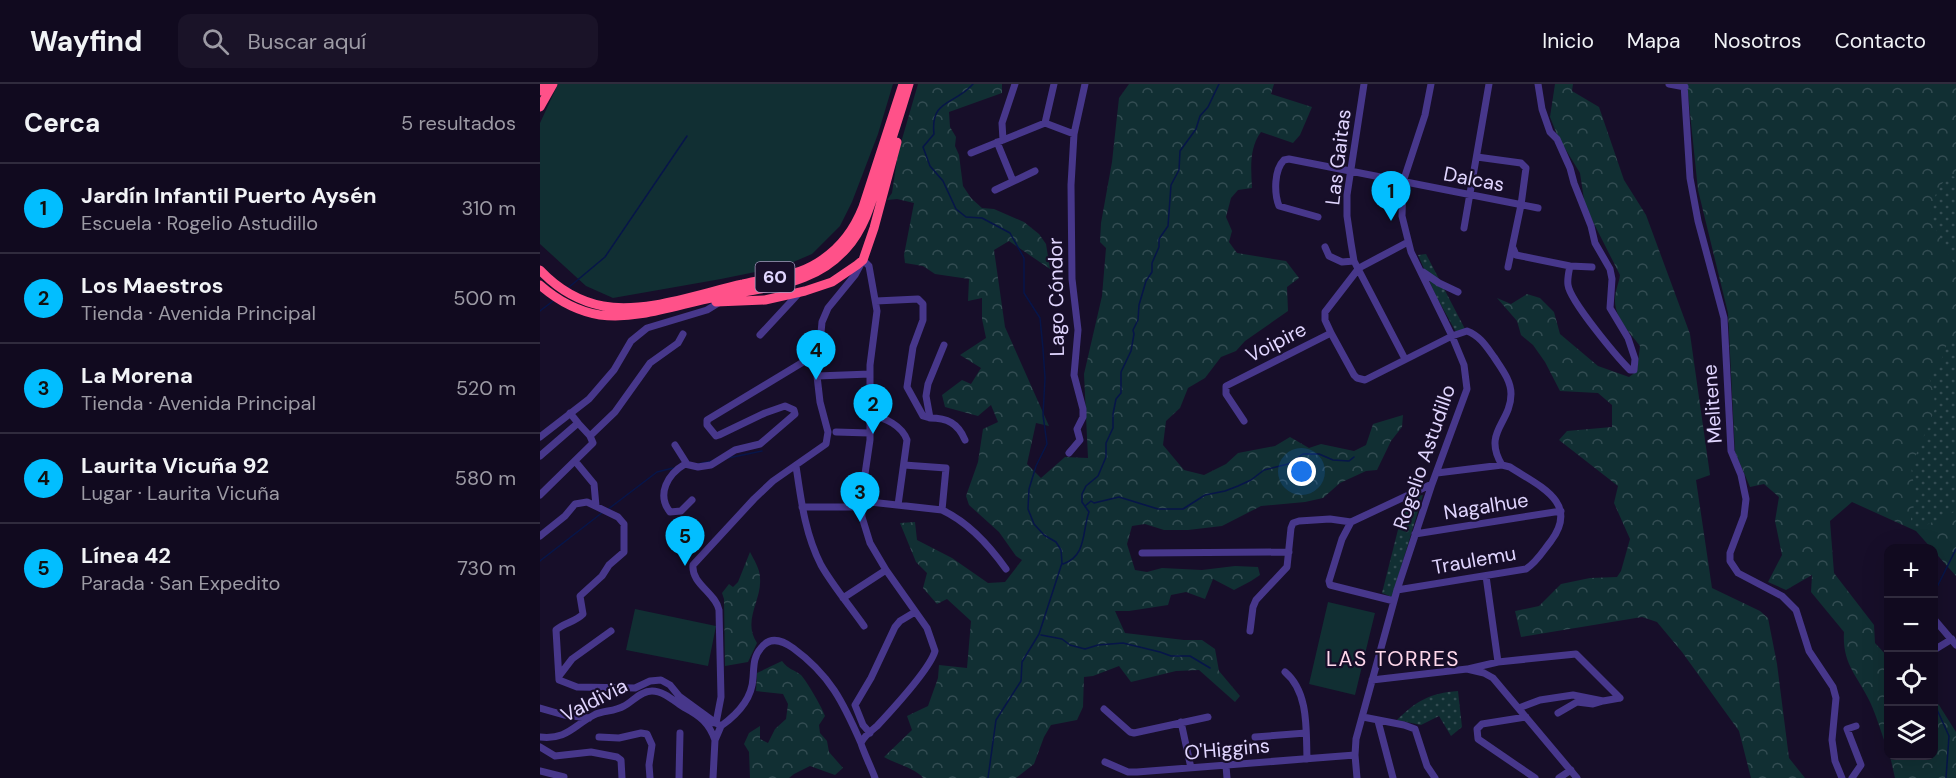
<!DOCTYPE html>
<html lang="es">
<head>
<meta charset="utf-8">
<style>
	:root { --surface:#110a1f; --page:#1a1328; --text:#f1f3f6; --muted:#9c9aa4; --line:#302b3d; --accent:#02beff }
	body { margin:0; font-family:"DM Sans",sans-serif; background:var(--page); color:var(--text) }
	.controls { position:absolute; right:18px; bottom:18px; display:grid; overflow:hidden; border-radius:12px; box-shadow:0 6px 24px #0002 }
	.controls button { width:54px; height:54px; display:grid; place-items:center; padding:0; border:0; border-bottom:2px solid var(--line); background:var(--surface); color:var(--text); font:30px sans-serif }
	.you { position:absolute; left:762px; top:388px; width:21px; height:21px; margin:-15px; border:4px solid #fff; border-radius:50%; background:#1a73e8; box-shadow:0 0 0 9px #1a73e833 }
	.badge { display:grid; place-items:center; width:39px; height:39px; border-radius:50%; background:var(--accent); color:#111; font-size:20px; font-weight:700 }
	.pin { position:absolute; translate:-50% -50px; filter:drop-shadow(0 2px 3px #0008) }
	.pin::after { content:''; position:absolute; top:32px; width:21px; height:18px; background:inherit; clip-path:polygon(0 0,100% 0,50% 100%) }
	.list { margin:0; padding:0; list-style:none }
	h2 { display:flex; justify-content:space-between; align-items:center; height:78px; margin:0; padding:0 24px; font-size:26px }
	h2 small { font-size:20px; font-weight:400; color:var(--muted) }
	.list li { display:grid; grid-template-columns:39px 1fr auto; gap:18px; align-items:center; box-sizing:border-box; height:90px; padding:0 24px; border-top:2px solid var(--line) }
	.list b { display:block; font-size:22px; white-space:nowrap }
	.list p { margin:0; font-size:20px; white-space:nowrap; color:var(--muted) }
	.list em { font-size:20px; font-style:normal; color:var(--muted) }
	.icon { flex:none; width:33px; height:33px; fill:none; stroke:currentColor; stroke-width:2; stroke-linecap:round; stroke-linejoin:round }
	.map { position:relative; flex:none; width:1416px; height:694px; overflow:hidden }
	header { display:flex; align-items:center; gap:36px; box-sizing:border-box; height:84px; padding:0 30px; background:var(--surface); border-bottom:2px solid var(--line) }
	header strong { font-size:28px }
	nav { display:flex; gap:33px; margin-inline-start:auto; font-size:21px }
	.search { width:420px; height:54px; background:var(--page); display:flex; align-items:center; gap:15px; box-sizing:border-box; padding:0 21px; border-radius:12px; color:var(--muted); font-size:22px }
	main { display:flex }
	aside { flex:1; background:var(--surface) }
	.map>svg:first-child { display:block }
	.green { fill:#112f33 }
	.forest { fill:url(#forest-crowns) }
	.park { fill:url(#park-dots) }
	.lines { fill:none; stroke-linecap:round; stroke-linejoin:round }
	.stream { stroke:#071549; stroke-width:1.5 }
	.minor { stroke:#47378b; stroke-width:7 }
	.highway { stroke:#ff5189; stroke-width:9 }
	.labels { text-anchor:middle; stroke-width:4.5; stroke-linejoin:round; paint-order:stroke }
	.shield { fill:#170e29; stroke:#a49abf; stroke-width:1.5 }
	.shield-label { font-size:18px; font-weight:bold; fill:#e1d6ff }
	.street-label { font-size:20px; fill:#e1d6ff; stroke:#170e29 }
	.neighbourhood-label { font-size:21px; letter-spacing:1.5px; fill:#ffd8eb; stroke:#170e29 }
</style>
</head>
<body>
<header>
<strong>Wayfind</strong>
<div class="search"><svg class="icon" aria-label="search" viewBox="0 0 24 24"><circle cx="10" cy="10" r="6"/><path d="M15 15l6 6"/></svg>Buscar aquí</div>
<nav><a>Inicio</a><a>Mapa</a><a>Nosotros</a><a>Contacto</a></nav>
</header>
<main>
<aside>
<h2>Cerca<small>5 resultados</small></h2>
<ul class="list">
<li><span class="badge">1</span><div><b>Jardín Infantil Puerto Aysén</b><p>Escuela · Rogelio Astudillo</p></div><em>310 m</em></li>
<li><span class="badge">2</span><div><b>Los Maestros</b><p>Tienda · Avenida Principal</p></div><em>500 m</em></li>
<li><span class="badge">3</span><div><b>La Morena</b><p>Tienda · Avenida Principal</p></div><em>520 m</em></li>
<li><span class="badge">4</span><div><b>Laurita Vicuña 92</b><p>Lugar · Laurita Vicuña</p></div><em>580 m</em></li>
<li><span class="badge">5</span><div><b>Línea 42</b><p>Parada · San Expedito</p></div><em>730 m</em></li>
</ul>
</aside>
<div class="map">
<svg width="1416" height="694" viewBox="0 0 1416 694">
	<defs>
		<pattern id="forest-crowns" width="20" height="18" patternUnits="userSpaceOnUse" patternTransform="scale(1.5)"><rect width="20" height="18" fill="#112f33"/><path d="M2 6a3 3 0 1 1 6 0M12 15a3 3 0 1 1 6 0" fill="none" stroke="#334c52"/></pattern>
		<pattern id="park-dots" width="8" height="8" patternUnits="userSpaceOnUse" patternTransform="scale(1.5)"><rect width="8" height="8" fill="#112f33"/><path d="M2 2h.1M6 6h.1" fill="none" stroke="#334c52" stroke-width="1.8" stroke-linecap="round"/></pattern>
	</defs>
	<rect width="100%" height="100%" fill="#170e29"/>
	<path class="green" d="M18,0H353L338,50L312,118L300,142L272,170L244,182L181,195L73,214L46,202L0,160V39Z
		M788,518L835,529L815,611L769,600Z
		M95,525L176,542L168,582L86,566Z"/>
	<path class="forest" d="M378,0H462V9L409,28L410,43L416,53L415,62L419,71L423,102L431,114L442,124L454,125L484,138L499,150L506,160L510,185L469,157L454,166L465,243L509,342L496,339L487,380L501,394L525,373L548,374L544,290L562,212L566,164L560,158L561,139L572,78L579,14L589,0H734L731,10L772,23L760,51L753,59L721,48C709,64 711,84 712,104L698,106L691,114L686,133L692,147L689,158L697,169L746,177L759,194L747,203L748,227L705,257L696,267L681,273L665,294L648,304L640,324L626,337L623,361L644,386L664,391L686,380L698,369L735,362L750,353L769,364L781,360L814,367L826,361L833,340L863,331L862,343L851,357L837,386L826,387L800,399L783,414L765,418L721,422L682,442L648,446H624L605,440L592,442L587,460L595,486L607,488L622,484L662,486L695,482L718,483L720,491L711,497L694,506L673,495L665,515L646,508L631,511L628,521L589,527H575L585,549L644,556H662L675,565L679,587L700,612L695,618L659,586L636,587L591,598L579,582L553,592L544,593L543,623L537,636L511,641L504,653L494,680L476,694H383C377,685 354,679 344,673L372,646L367,632L388,622L398,594L399,581L427,584L431,537L407,515L397,520L383,504L387,489L376,478L360,439L375,438L377,456L412,474L448,499L465,498L482,476L476,472L459,448L429,421L426,412L438,378L443,345L458,338L451,321L438,332L405,323L402,311L422,296L431,300L441,284L420,271L446,254L442,235V214L428,217L429,195L395,190L383,182L365,179L364,171L374,119L357,115L347,116L352,109L358,69Z
		M1015,0H1033L1032,7L1059,23L1084,96L1106,131L1150,250L1170,391L1156,396L1172,504L1220,527L1228,534L1237,580L1249,674L1265,694H1211L1199,647L1142,568L1117,538L1102,533L981,553L975,527L999,522L1021,500L1050,494L1077,493L1081,487L1090,455L1074,419L1078,402L1019,356L1027,347L1072,343V321L1058,309L1020,307L1005,278L993,261L981,251L977,237L957,214L971,220L987,210L1000,214L1014,228L1020,250L1058,282L1089,293L1097,287L1100,262C1090,249 1074,233 1075,215C1075,207 1079,199 1080,191L1045,122L1040,89L1018,53L1010,33Z
		M1147,0H1416V492L1376,447L1312,418L1290,437L1294,489L1334,541L1335,559L1348,573V667C1342,651 1337,633 1330,618C1317,591 1302,580 1304,548L1271,508L1272,491L1246,506L1228,498L1242,471L1235,437L1239,413L1224,400L1210,403L1195,368L1188,229L1158,106Z
		M210,468C214,476 220,485 220,494C222,517 202,536 217,559L208,578L185,582L184,515L182,509L189,500L193,503L198,498Z
		M242,577C249,586 253,585 261,591C266,596 283,625 285,632L279,641L280,649L287,657L289,668L303,684L295,691L270,682L254,690L249,694H210L209,668L204,660L209,649L220,642V655L228,659L235,645L246,635L248,620L243,610L216,607L217,589Z
		M1394,616L1399,621L1416,648V694H1355L1350,672H1394Z"/>
	<path class="park" d="M1411,92L1416,93V184C1411,173 1393,143 1391,132C1390,119 1400,97 1411,92Z
		M886,170L925,245L916,248L896,212L878,171Z
		M1416,249V427L1380,444H1374L1371,441V432L1376,415L1371,383L1395,325L1394,310L1389,293L1399,282L1407,260Z
		M883,411L852,513L842,509L866,414Z
		M918,607L922,643L911,652L899,632L881,641L857,636C876,617 890,609 918,607Z"/>
	<g class="lines">
		<path class="stream" d="M433,0C415,21 390,15 394,50L383,63L390,82L403,97L416,125L426,133L442,134L470,149L484,174V209L500,234L503,265L505,294L503,331L507,360L496,382L489,405L488,425L494,440L504,451L516,458L521,466L522,479L499,550L482,578L481,597L456,636L448,694
			M28,204L65,173L147,52
			M0,227L13,217
			M188,374L222,367
			M158,380L171,377
			M545,422L551,417L554,419L579,413L618,425H643L665,411L685,407L698,402L711,396L724,386L748,380L763,370H779L793,376L809,377L814,373
			M67,426L117,388L133,384
			M0,477L63,428
			M523,480C547,472 542,447 549,428L542,418V410L546,402L558,392L566,373V359L573,344V330L576,315L581,309V288L591,267L594,250L593,246L598,236L599,221L606,197L612,188V179L619,163V155L628,142L631,101L639,86L640,67L656,45L660,32L668,23L679,0
			M1394,509L1416,465
			M501,551L522,555L530,561L545,565L558,561L583,559L620,568L631,572H650L670,584
			M1394,619L1409,652L1406,694"/>
		<path class="minor" d="M824,0L807,111V132L811,159L814,177L865,275
			M998,0L1002,25L1010,48L1017,55L1030,84L1034,99L1051,142L1055,159L1070,185L1072,195L1070,224L1088,254L1095,275L1094,286H1090C1077,273 1030,217 1028,201C1027,195 1029,187 1030,182
			M1129,0L1145,3
			M1144,0L1150,94L1158,137L1184,234L1191,367L1201,391L1206,415L1204,432L1190,469V477L1198,489L1242,512L1256,526L1269,567L1293,603L1296,614L1292,656L1295,677L1302,694
			M505,39L514,0
			M505,39L534,50
			M463,56L462,39L475,0
			M457,58L473,97
			M431,69L505,39
			M937,73L981,79L986,84L981,121L968,183
			M455,106L495,87
			M778,133L739,122C734,109 734,86 744,76L749,75L998,124
			M924,144L949,0
			M785,163L789,172L802,178L814,177
			M973,164L976,171L1030,182L1052,183
			M883,188L899,199L918,208
			M336,217L378,215L383,220V236L373,263L367,303L383,332L390,334L386,312L388,300L404,261
			M791,249L785,236V228L819,184L868,158
			M220,251L259,209
			M277,292L330,290
			M331,332C345,333 362,342 367,356L358,421
			M390,334C407,334 418,339 425,356
			M704,337L686,310V302L791,249L814,291L817,294L825,296L912,252L927,247C940,252 946,262 954,273C961,284 971,296 971,310C971,339 942,348 962,381
			M296,348L329,349
			M50,352L75,328L110,279L138,259L143,250
			M0,353L49,315L74,286L91,257L107,244L167,226L180,218
			M135,361L147,380
			M529,369L540,356L537,345L543,333V325L534,291L538,246L532,195L531,101L534,50L545,0
			M0,372L38,339L30,329
			M35,377L54,400L56,422
			M364,381L406,384L402,426C428,438 449,461 466,485
			M256,382C261,416 265,450 281,481C293,502 310,522 324,542
			M0,411L53,359L50,352L38,339
			M152,416L141,427L130,428C116,410 128,390 145,380L158,383L171,381L195,366L220,360L255,330L254,326L245,322L225,329L179,351L176,352L167,341V336L278,269
			M321,417L402,426
			M262,423H321
			M811,438L802,455L789,497L790,501L854,517
			M875,450L1021,427
			M0,452L25,432L35,420L47,418L78,433L84,440V468L69,481L62,492L40,512L43,530C35,538 24,539 16,546L19,596L37,603L95,604L110,597L121,596L130,601L139,612L176,639L181,613L179,526C176,509 151,500 153,481L214,415L233,397L286,360L288,348L280,318L277,292L282,238L288,224L315,191L323,176L329,182L337,227L330,281V356L321,417L322,433L330,459L346,486L387,544L395,567C390,585 351,627 337,642C332,646 323,653 321,659C321,662 333,688 335,694
			M602,469L749,468
			M946,492L958,578
			M857,506L986,485C997,478 1003,467 1011,457C1040,418 999,402 970,383L962,381L897,389
			M303,514L346,486
			M1394,535L1416,561
			M710,547L713,523L716,516L747,483L751,444L753,439L759,437L790,435L811,438L892,400
			M1394,566L1412,555
			M928,585L958,578L1036,570L1080,614
			M745,588C769,608 766,646 767,675
			M19,592L32,575L71,547
			M832,596L927,585L944,589L953,594L1037,694
			M0,624L24,631L49,634
			M979,624L1000,616L1033,611L1063,617L1080,614
			M564,625L590,648L594,649L668,633
			M1018,629L1037,618L1053,620L1063,617
			M823,633L864,641L875,645L887,682L895,694
			M986,633L942,640L937,645L938,655L995,694
			M838,637L853,694
			M167,638L176,639L181,642C198,630 212,615 213,594C214,583 213,573 221,564C230,552 242,556 253,564C290,591 303,618 321,659
			M641,638L651,684
			M330,649L323,641L315,621L331,594L355,543L360,537L375,528
			M0,653C27,656 33,642 54,631C63,626 74,628 84,622C93,617 101,607 112,607C124,607 135,618 145,624C160,632 169,639 175,656
			M59,653L79,654L101,649L107,650L112,661L109,681L110,694
			M715,653L766,649
			M0,663L15,672L51,668L77,673L81,676L82,694
			M565,678L588,688H597L815,671
			M686,682L687,694
			M0,687L24,693
			M139,694L140,649
			M173,694L175,656L181,642
			M817,694L815,671L816,655L857,506L892,400L927,305L924,281L912,252L871,168L862,132L863,98L885,31L891,0
			M1019,694L1031,686
			M1312,694L1321,681L1307,645L1316,642"/>
		<path class="highway" d="M0,7L4,0
			M0,23L13,0
			M0,186C17,204 38,217 63,222C106,230 161,209 203,200C228,194 255,193 277,179C299,166 314,146 323,123L363,0
			M0,201C17,216 37,227 60,231C99,236 139,220 176,213C205,207 238,204 265,193C281,187 295,177 306,165C325,144 332,117 340,91C350,61 360,30 369,0
			M176,218L225,216L265,207L292,198L317,181L323,176L334,144L357,58"/>
	</g>
	<g class="labels">
		<rect class="shield" x="215.5" y="178" width="39" height="30" rx="4.5"/>
		<g class="shield-label">
			<text x="235" y="199">60</text>
		</g>
		<g class="street-label">
			<text transform="translate(798 73) rotate(-83)" y="7">Las Gaitas</text>
			<text transform="translate(934 95) rotate(11)" y="7">Dalcas</text>
			<text transform="translate(516 213) rotate(-91)" y="7">Lago Cóndor</text>
			<text transform="translate(736 258) rotate(-27)" y="7">Voipire</text>
			<text transform="translate(1172 320) rotate(-94)" y="7">Melitene</text>
			<text transform="translate(884 373) rotate(-71)" y="7">Rogelio Astudillo</text>
			<text transform="translate(946 422) rotate(-9)" y="7">Nagalhue</text>
			<text transform="translate(934 476) rotate(-10)" y="7">Traulemu</text>
			<text transform="translate(54 616) rotate(-27)" y="7">Valdivia</text>
			<text transform="translate(687 665) rotate(-5)" y="7">O'Higgins</text>
		</g>
		<g class="neighbourhood-label">
			<text x="853" y="582">LAS TORRES</text>
		</g>
	</g>
</svg>
<div class="controls">
<button>+</button>
<button>−</button>
<button><svg class="icon" aria-label="locate" viewBox="0 0 24 24"><circle cx="12" cy="12" r="6"/><path d="M12 2v4M12 18v4M2 12h4M18 12h4"/></svg></button>
<button><svg class="icon" aria-label="layers" viewBox="0 0 24 24"><path d="M12 4l9 5-9 5-9-5zM3 14l9 5 9-5"/></svg></button>
</div>
<div class="you"></div>
<div class="pin badge" style="left:851px;top:137px">1</div>
<div class="pin badge" style="left:333px;top:350px">2</div>
<div class="pin badge" style="left:320px;top:438px">3</div>
<div class="pin badge" style="left:276px;top:296px">4</div>
<div class="pin badge" style="left:145px;top:482px">5</div>
</div>
</main>
</body>
</html>
